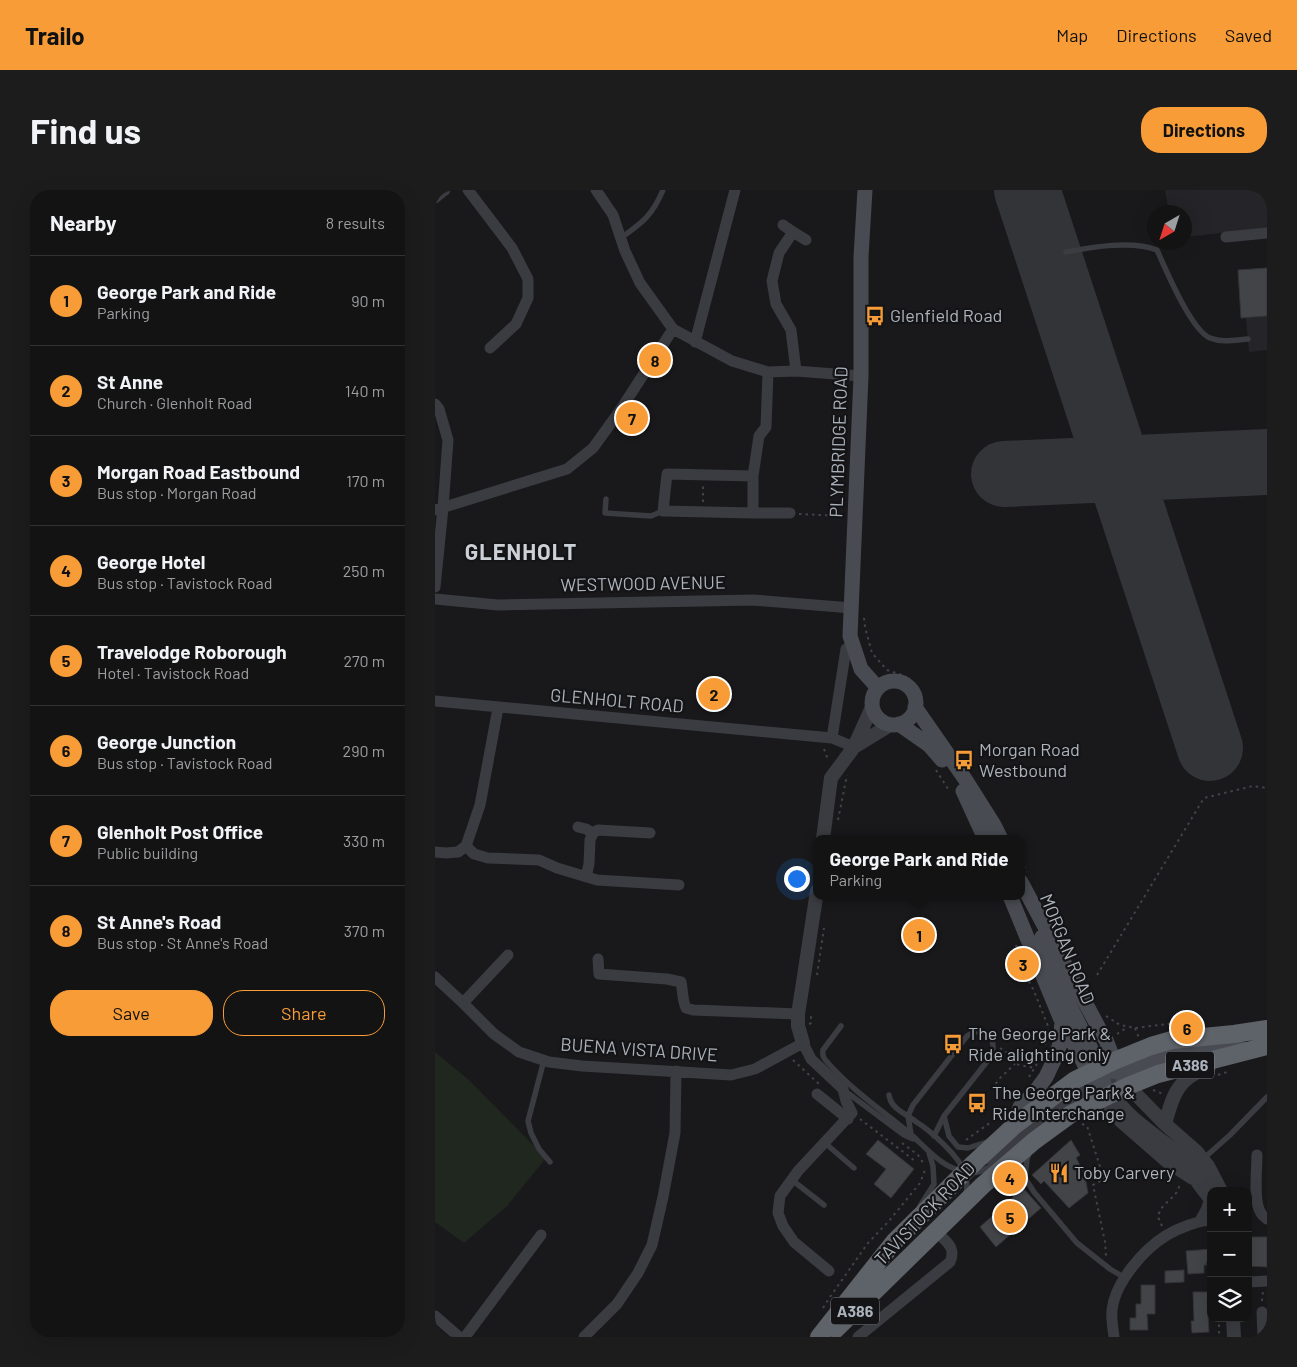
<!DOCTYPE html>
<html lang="en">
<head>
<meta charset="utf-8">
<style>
	:root { --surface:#131314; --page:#1c1c1d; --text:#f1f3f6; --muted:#9d9ea0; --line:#323234; --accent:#f79c36 }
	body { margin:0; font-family:Barlow,sans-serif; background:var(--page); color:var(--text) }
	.controls { position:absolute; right:15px; bottom:15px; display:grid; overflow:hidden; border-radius:10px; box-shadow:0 5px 20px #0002 }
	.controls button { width:45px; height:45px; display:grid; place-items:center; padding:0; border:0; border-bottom:1px solid var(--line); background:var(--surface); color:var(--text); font:25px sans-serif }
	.compass { position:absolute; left:712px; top:15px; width:45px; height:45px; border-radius:50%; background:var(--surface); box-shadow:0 5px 20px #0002; rotate:219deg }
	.you { position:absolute; left:361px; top:688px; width:18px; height:18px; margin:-12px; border:4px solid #fff; border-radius:50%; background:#1a73e8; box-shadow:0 0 0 8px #1a73e833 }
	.badge { display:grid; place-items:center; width:32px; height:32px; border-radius:50%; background:var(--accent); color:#111; font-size:16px; font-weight:700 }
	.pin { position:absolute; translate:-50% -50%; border:2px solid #fff; box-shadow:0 1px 5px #0006 }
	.popup { position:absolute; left:378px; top:645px; width:212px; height:65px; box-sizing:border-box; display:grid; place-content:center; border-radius:10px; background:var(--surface); filter:drop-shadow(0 1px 4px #0005); font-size:16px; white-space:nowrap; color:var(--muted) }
	.popup b { font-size:19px; color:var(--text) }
	.popup::after { content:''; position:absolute; left:50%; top:100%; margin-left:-10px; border:10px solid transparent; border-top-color:var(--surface) }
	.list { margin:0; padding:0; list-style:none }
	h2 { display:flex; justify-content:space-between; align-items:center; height:65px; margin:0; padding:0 20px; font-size:21px }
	h2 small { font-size:16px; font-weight:400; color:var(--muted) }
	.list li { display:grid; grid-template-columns:32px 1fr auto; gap:15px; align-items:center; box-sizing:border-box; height:90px; padding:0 20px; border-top:1px solid var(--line) }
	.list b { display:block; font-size:19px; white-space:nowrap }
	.list p { margin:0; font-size:16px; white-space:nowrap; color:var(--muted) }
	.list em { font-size:16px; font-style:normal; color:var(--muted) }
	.actions { display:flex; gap:10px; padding:15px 20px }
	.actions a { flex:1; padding:11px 0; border:1px solid var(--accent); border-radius:20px; text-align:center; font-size:18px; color:var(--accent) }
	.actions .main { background:var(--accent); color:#111 }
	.icon { flex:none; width:28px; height:28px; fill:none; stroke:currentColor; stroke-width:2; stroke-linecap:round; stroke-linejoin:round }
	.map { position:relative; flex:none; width:832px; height:1147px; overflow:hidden; border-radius:20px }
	header { display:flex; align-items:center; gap:30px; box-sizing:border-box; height:70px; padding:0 25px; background:var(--accent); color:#111 }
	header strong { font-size:24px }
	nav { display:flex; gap:28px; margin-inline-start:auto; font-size:18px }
	.intro { display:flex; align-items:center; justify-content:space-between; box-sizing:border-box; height:120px; padding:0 30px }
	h1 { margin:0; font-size:35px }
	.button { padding:12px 22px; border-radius:20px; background:var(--accent); color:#111; font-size:18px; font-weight:700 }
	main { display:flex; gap:30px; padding:0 30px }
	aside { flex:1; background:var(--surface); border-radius:20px; box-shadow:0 5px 20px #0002 }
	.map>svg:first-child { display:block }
	.built { fill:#252529 }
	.green { fill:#1f271f }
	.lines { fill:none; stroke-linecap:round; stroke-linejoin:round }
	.runway { stroke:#333438; stroke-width:66 }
	.building { fill:#434448; stroke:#333437 }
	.path { stroke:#404348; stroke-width:2; stroke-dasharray:2.5 4; stroke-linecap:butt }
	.service { stroke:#3a3c41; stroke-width:5.5 }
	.minor { stroke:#3a3c41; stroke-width:11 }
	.tertiary { stroke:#3a3c41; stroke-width:14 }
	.secondary { stroke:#484b51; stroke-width:15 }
	.trunk { stroke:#5e6269; stroke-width:18 }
	.labels { text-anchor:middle; stroke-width:4.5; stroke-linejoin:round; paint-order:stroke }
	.shield { fill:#141416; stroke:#7e838a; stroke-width:1 }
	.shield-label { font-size:16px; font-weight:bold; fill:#abb2bb }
	.poi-label { font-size:18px; fill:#abb2bb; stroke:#141416; text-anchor:start }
	.street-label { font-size:18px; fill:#abb2bb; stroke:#141416 }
	.district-label { font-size:22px; font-weight:bold; letter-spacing:1px; fill:#ccd1d7; stroke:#141416 }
</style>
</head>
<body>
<header>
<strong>Trailo</strong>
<nav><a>Map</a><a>Directions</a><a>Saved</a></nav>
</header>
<div class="intro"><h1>Find us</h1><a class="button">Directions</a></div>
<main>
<aside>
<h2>Nearby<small>8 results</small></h2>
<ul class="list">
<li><span class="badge">1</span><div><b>George Park and Ride</b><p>Parking</p></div><em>90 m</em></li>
<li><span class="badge">2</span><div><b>St Anne</b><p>Church · Glenholt Road</p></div><em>140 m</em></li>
<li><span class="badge">3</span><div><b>Morgan Road Eastbound</b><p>Bus stop · Morgan Road</p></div><em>170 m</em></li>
<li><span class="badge">4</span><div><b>George Hotel</b><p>Bus stop · Tavistock Road</p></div><em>250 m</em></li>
<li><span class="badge">5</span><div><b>Travelodge Roborough</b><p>Hotel · Tavistock Road</p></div><em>270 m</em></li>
<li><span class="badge">6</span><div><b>George Junction</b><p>Bus stop · Tavistock Road</p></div><em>290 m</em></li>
<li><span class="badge">7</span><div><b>Glenholt Post Office</b><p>Public building</p></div><em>330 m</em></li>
<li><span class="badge">8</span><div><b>St Anne's Road</b><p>Bus stop · St Anne's Road</p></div><em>370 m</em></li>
</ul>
<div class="actions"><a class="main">Save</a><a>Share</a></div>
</aside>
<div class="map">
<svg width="832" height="1147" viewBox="0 0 832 1147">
	<rect width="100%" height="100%" fill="#19191b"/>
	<path class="built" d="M730,0H832V38L750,47L749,22H734Z
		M832,126V160L814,162L811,128Z"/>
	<path class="green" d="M0,862L34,890L111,968L72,1016L29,1053L0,1032Z"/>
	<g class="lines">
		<path class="runway" d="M592,0L775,558
			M569,284L832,272"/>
	</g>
	<path class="building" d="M832,78V126L806,128L803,80Z
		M277,490H285L284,494L291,495L289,514L267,512L269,494H276Z
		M443,950L479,979L456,1008L439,994L451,979L431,964Z
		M636,950L645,965L641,968L649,982L653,1003L634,1018L609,991L606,994L597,985Z
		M588,998L606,1018L561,1057L545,1037Z
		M813,1047H832V1077L813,1076Z
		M776,1059V1072H771L772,1075H769V1083L753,1084L751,1061Z
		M749,1080V1092L730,1093V1081Z
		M706,1095H720V1124H712L713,1140H695V1128H701V1114H706Z
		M758,1102H774V1109H772L774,1142L757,1143L756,1131H759Z"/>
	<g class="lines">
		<path class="path" d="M268,312V295
			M364,324L407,326
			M429,428L430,437L437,463L452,480L470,486L483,499L485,505
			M389,559L393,570
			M501,580L515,602
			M403,630L412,585
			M586,670L592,682
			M581,755L585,774L599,801L613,836L610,856
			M382,785L389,738
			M662,785L769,608L818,596L832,598
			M671,826L685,835L700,838L757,831L770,832
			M374,834L376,833V825
			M700,838L704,848
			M682,844L693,837
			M565,858L580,868V874L600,878
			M358,870L384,894
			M783,885L795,881
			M594,887L603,872
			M557,899L565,888L580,874
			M718,900L728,904
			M661,927L670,930
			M425,929L480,971
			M647,934L652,936L669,989L658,995L670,1052L671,1066
			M531,950L563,927L571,917
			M467,953L483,965L489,974
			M727,1036L723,1027C723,1025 725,1021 726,1019C732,1010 746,1004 744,992
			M827,1111L828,1101
			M388,1118L395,1107L433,1053L454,1031L485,993L490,980
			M784,1128V1147"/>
		<path class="service" d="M186,48C208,32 217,26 228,0
			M631,62C657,57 697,50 722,60C731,80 756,140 775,148C787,153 800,150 813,149
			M171,309L170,323L216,326L228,321
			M406,836L388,860C387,866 389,869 393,873C416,899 446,920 472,941C484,951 494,963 507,972C514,977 524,981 532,982C546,985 555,976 566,969
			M109,870L93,931L96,943L104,959L115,972
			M410,901L469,945L478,949
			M454,905C456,919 470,923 480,931C496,941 524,966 530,983C533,991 532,999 531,1006
			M509,926L514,946L523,957L533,958L552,952
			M476,944L473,926L478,915L532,846C541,840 546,840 556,846C559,855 559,860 554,869L509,926L499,946
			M390,953L419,978
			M594,963L592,969L590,988L599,1002L642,1053L675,1079L690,1088
			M768,969L795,945L832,907
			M357,990L389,1015
			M485,1016L499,994L498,976L494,963"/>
		<path class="minor" d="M33,0L77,58L93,89V108L81,134L55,158
			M161,0L178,25L190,61L205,93L238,139L297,171L333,182L361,181L426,186
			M0,8L10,0
			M348,35L358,42L371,50
			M358,42L344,63L337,91L341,114L356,140L361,181
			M791,47L832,43
			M260,152L300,0
			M0,214L4,219L13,250L8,318L0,397
			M318,286L232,284L228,321L318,323V286L324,246L331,237L333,182
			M0,320L132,279L158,258L184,222L238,139
			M318,323H355
			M0,409L63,415L318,410L417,418
			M0,511L397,548L419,557
			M397,548L411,459
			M143,637L151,639L158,643L163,640L215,643
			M31,656L39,664L53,668L104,670L122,678L162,690L244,695
			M0,662L11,663L23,662L31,656L45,615L63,518
			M151,687L154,674L155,650L158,643
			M163,769L164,784L232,789L246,792C248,801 247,809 251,818L258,820L363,824
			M0,787L28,813L59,844L84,862L114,872L147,876L296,885L320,879L368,853L376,869L408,899L411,911L417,923L363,981L345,1006L343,1023L348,1036L359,1052L394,1081
			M28,813L73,765
			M382,904L413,929
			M753,965L778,1001
			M822,965C822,979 818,1012 826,1023C827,1026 830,1027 832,1029
			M765,1031L771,1020L775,1009
			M813,1092L832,1091
			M827,1122L828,1147
			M0,1126L24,1147
			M30,1147L106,1045
			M149,1147L182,1114L203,1083L217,1055L228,1007L240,943L241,881
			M423,1147L515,1072C522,1057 510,1051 501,1041
			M679,1147C678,1138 676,1129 677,1120C680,1092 709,1059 732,1045C744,1038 762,1031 776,1030"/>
		<path class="tertiary" d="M419,557L455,535
			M388,649L396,588L419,557L437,517
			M368,853L363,836V824L367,799L382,701
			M676,896C681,924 729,949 748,968C753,974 756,982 760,988C765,996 771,1003 776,1010
			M669,907L686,931L733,972L758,988
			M730,934C738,904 743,888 774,877
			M553,967L559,964L586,946L619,921L638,906L649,899L669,894L693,896L730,934L762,962L773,976L786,1001
			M798,1128L799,1147"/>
		<path class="secondary" d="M430,0L426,67V186L415,446L426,479L443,498
			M437 513a22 22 0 1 1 44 0a22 22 0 1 1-44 0Z
			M480,517L530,589L559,635L566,649
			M464,534L494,555L507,570
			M528,601L550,649
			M586,692L668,846L671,850L679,871L693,896
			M575,706L627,832L654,883L661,893
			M607,747L632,810L665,877L669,894L670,901L669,907
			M677,881L685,882C707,876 727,866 749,861C769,857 789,858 808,859
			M580,935L585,917L600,902L611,887L620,868L625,854L627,832"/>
		<path class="trunk" d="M401,1139L548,995L599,951L636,924L693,896L723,884L832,856
			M384,1147L459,1052L539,973L580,935L640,890L679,871L716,856L737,850L799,844L832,839"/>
	</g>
	<defs>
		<symbol id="bus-bare" viewBox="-9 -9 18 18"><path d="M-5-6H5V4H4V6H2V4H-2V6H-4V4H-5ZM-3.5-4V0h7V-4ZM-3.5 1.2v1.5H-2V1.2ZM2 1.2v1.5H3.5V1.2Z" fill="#f79c36" stroke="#141416" stroke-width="2.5" paint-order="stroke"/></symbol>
		<symbol id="restaurant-bare" viewBox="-9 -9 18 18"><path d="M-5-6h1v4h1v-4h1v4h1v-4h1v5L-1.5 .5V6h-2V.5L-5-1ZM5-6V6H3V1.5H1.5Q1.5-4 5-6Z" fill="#f79c36" stroke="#141416" stroke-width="2.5" paint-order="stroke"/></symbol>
	</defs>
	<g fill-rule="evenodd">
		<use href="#bus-bare" x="426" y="112" width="28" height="28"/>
		<use href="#bus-bare" x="515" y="556" width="28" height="28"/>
		<use href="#bus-bare" x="504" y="840" width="28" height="28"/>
		<use href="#bus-bare" x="528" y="899" width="28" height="28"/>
		<use href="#restaurant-bare" x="610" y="969" width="28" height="28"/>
	</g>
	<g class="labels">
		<g class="shield">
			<rect x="731" y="861.5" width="48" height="27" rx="4"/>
			<rect x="396" y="1107.5" width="48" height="27" rx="4"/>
		</g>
		<g class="shield-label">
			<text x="755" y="881">A386</text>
			<text x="420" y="1127">A386</text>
		</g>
		<g class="poi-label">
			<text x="455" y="132">Glenfield Road</text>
			<text x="544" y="566">Morgan Road<tspan x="544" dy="21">Westbound</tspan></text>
			<text x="533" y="850">The George Park &amp;<tspan x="533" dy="21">Ride alighting only</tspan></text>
			<text x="557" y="909">The George Park &amp;<tspan x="557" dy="21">Ride Interchange</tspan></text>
			<text x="639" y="989">Toby Carvery</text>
		</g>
		<g class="street-label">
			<text transform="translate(404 252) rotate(-88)" y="6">PLYMBRIDGE ROAD</text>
			<text transform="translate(208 394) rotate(-1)" y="6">WESTWOOD AVENUE</text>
			<text transform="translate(182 511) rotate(5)" y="6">GLENHOLT ROAD</text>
			<text transform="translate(632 759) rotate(68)" y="6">MORGAN ROAD</text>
			<text transform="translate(204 860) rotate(4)" y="6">BUENA VISTA DRIVE</text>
			<text transform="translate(490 1024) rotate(-46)" y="6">TAVISTOCK ROAD</text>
		</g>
		<g class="district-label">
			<text x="86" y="370">GLENHOLT</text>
		</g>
	</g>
</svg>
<div class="controls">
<button>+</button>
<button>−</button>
<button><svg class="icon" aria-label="layers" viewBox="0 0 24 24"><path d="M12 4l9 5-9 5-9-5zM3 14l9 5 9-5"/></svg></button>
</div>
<svg class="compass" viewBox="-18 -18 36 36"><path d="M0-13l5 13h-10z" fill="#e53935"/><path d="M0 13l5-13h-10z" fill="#9d9ea0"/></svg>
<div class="you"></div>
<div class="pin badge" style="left:484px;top:745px">1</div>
<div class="popup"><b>George Park and Ride</b>Parking</div>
<div class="pin badge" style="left:279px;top:504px">2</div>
<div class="pin badge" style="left:588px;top:774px">3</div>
<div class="pin badge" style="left:575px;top:988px">4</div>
<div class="pin badge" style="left:575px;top:1027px">5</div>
<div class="pin badge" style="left:752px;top:838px">6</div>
<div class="pin badge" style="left:197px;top:228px">7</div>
<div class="pin badge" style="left:220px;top:170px">8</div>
</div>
</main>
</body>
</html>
